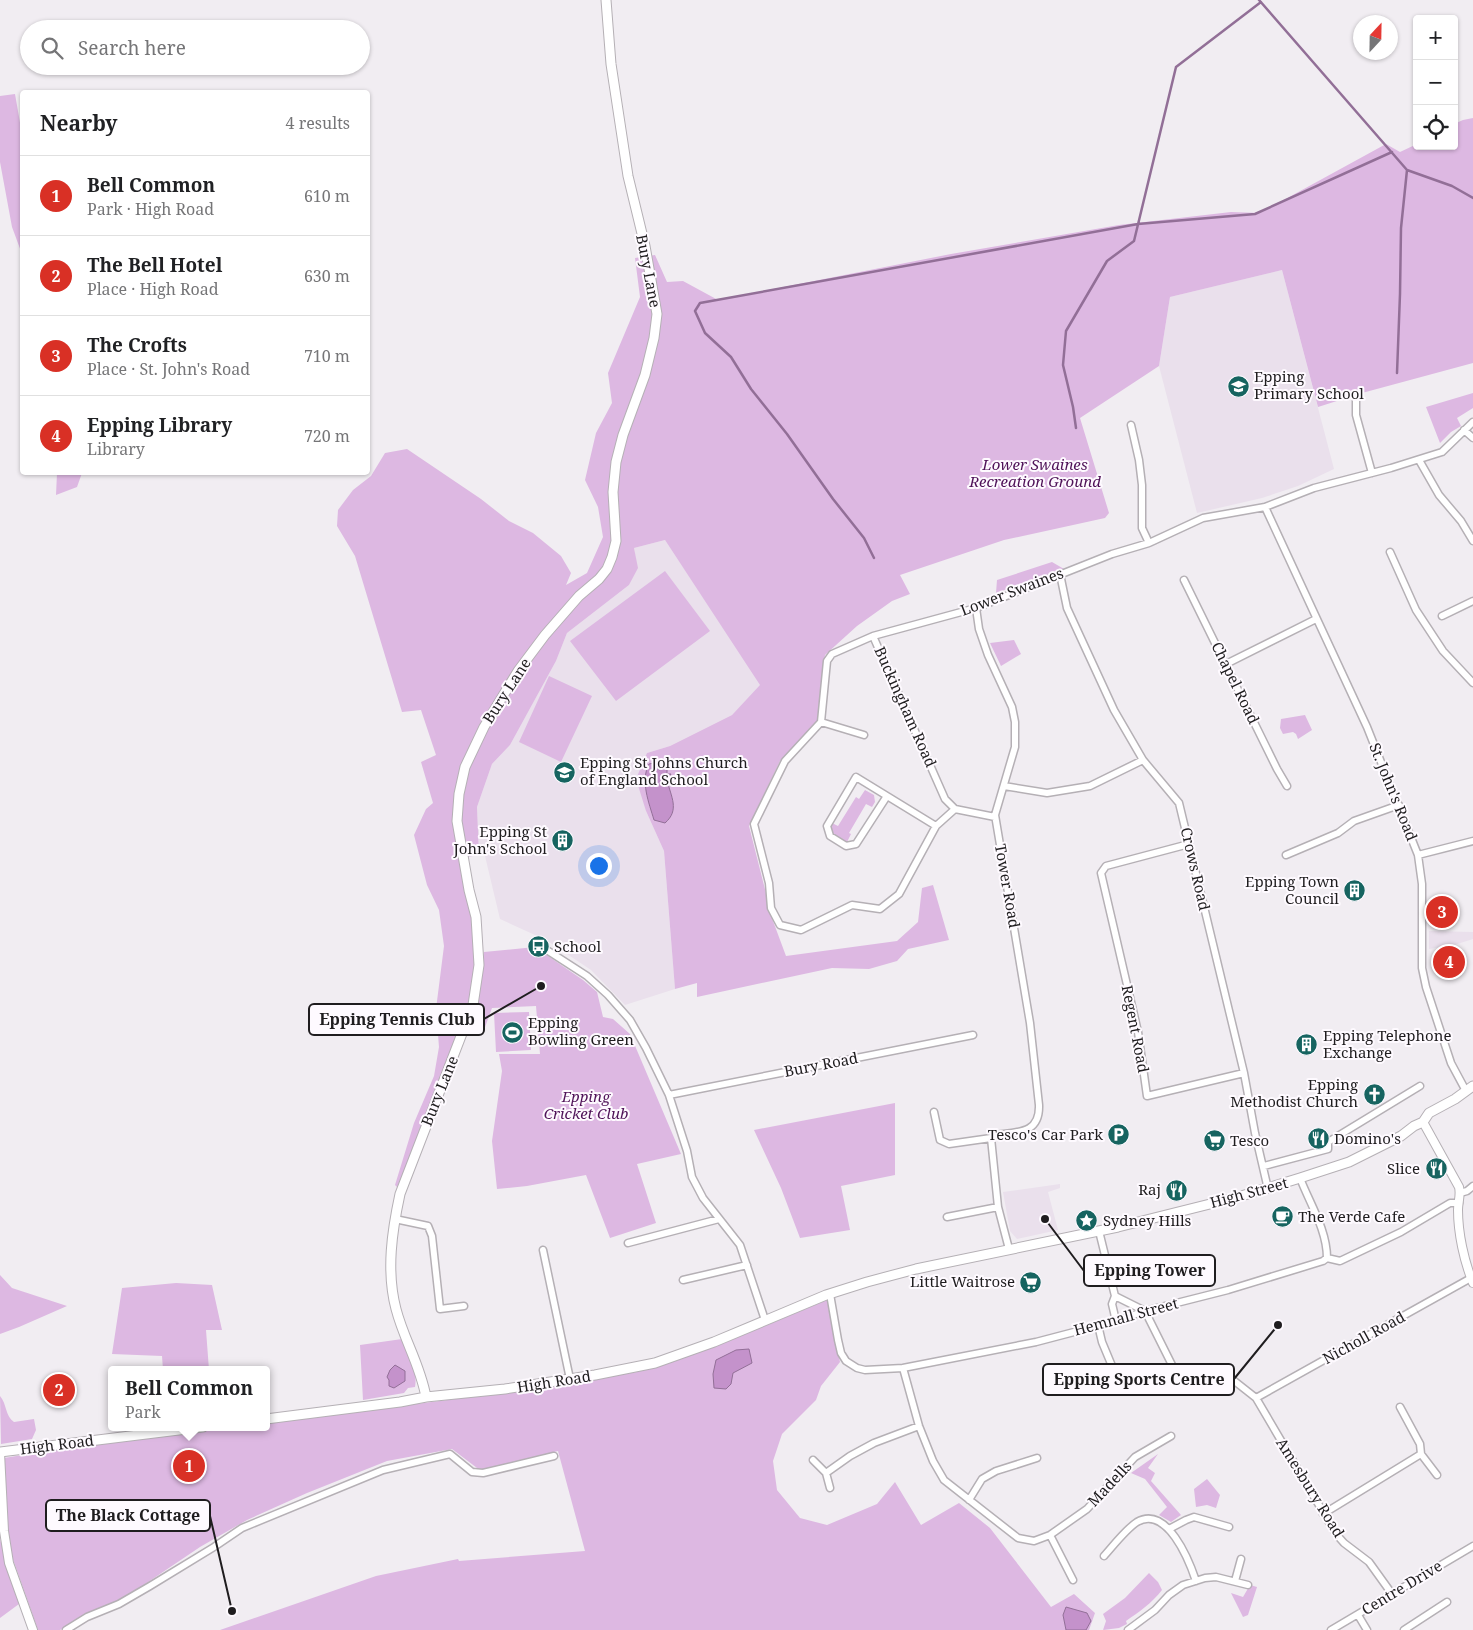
<!DOCTYPE html>
<html lang="en">
<head>
<meta charset="utf-8">
<style>
	:root { --surface:#fff; --page:#f2f2f2; --text:#202124; --muted:#757577; --line:#e0e0e0; --accent:#d93025 }
	body { margin:0; font-family:"Noto Serif",serif; background:var(--page); color:var(--text) }
	.controls { position:absolute; right:15px; top:15px; display:grid; overflow:hidden; border-radius:5px; box-shadow:0 1px 4px #0004 }
	.controls button { width:45px; height:45px; display:grid; place-items:center; padding:0; border:0; border-bottom:1px solid var(--line); background:var(--surface); color:var(--text); font:25px sans-serif }
	.compass { position:absolute; left:1353px; top:15px; width:45px; height:45px; border-radius:50%; background:var(--surface); box-shadow:0 1px 4px #0004; rotate:22deg }
	.you { position:absolute; left:598px; top:865px; width:18px; height:18px; margin:-12px; border:4px solid #fff; border-radius:50%; background:#1a73e8; box-shadow:0 0 0 8px #1a73e833 }
	.badge { display:grid; place-items:center; width:32px; height:32px; border-radius:50%; background:var(--accent); color:#fff; font-size:16px; font-weight:700 }
	.pin { position:absolute; translate:-50% -50%; border:2px solid #fff; box-shadow:0 1px 5px #0006 }
	.popup { position:absolute; left:108px; top:1366px; width:162px; height:65px; box-sizing:border-box; display:grid; place-content:center; border-radius:5px; background:var(--surface); filter:drop-shadow(0 1px 4px #0005); font-size:16px; white-space:nowrap; color:var(--muted) }
	.popup b { font-size:19px; color:var(--text) }
	.popup::after { content:''; position:absolute; left:50%; top:100%; margin-left:-10px; border:10px solid transparent; border-top-color:var(--surface) }
	.list { margin:0; padding:0; list-style:none }
	h2 { display:flex; justify-content:space-between; align-items:center; height:65px; margin:0; padding:0 20px; font-size:21px }
	h2 small { font-size:16px; font-weight:400; color:var(--muted) }
	.list li { display:grid; grid-template-columns:32px 1fr auto; gap:15px; align-items:center; box-sizing:border-box; height:80px; padding:0 20px; border-top:1px solid var(--line) }
	.list b { display:block; font-size:19px; white-space:nowrap }
	.list p { margin:0; font-size:16px; white-space:nowrap; color:var(--muted) }
	.list em { font-size:16px; font-style:normal; color:var(--muted) }
	.icon { flex:none; width:28px; height:28px; fill:none; stroke:currentColor; stroke-width:2; stroke-linecap:round; stroke-linejoin:round }
	.map { position:relative; flex:none; width:1473px; height:1630px; overflow:hidden }
	.search { position:absolute; background:var(--surface); box-shadow:0 1px 4px #0004; left:20px; top:20px; width:350px; height:55px; display:flex; align-items:center; gap:12px; box-sizing:border-box; padding:0 18px; border-radius:28px; color:var(--muted); font-size:19px }
	.panel { position:absolute; background:var(--surface); box-shadow:0 1px 4px #0004; left:20px; top:90px; width:350px; height:385px; border-radius:5px }
	.map>svg:first-child { display:block }
	.built { fill:#eae0ec }
	.green { fill:#ddb8e2 }
	.water { fill:#c492cb; stroke:#926f97 }
	.lines { fill:none; stroke-linecap:round; stroke-linejoin:round }
	.stream { stroke:#926f97; stroke-width:2.5 }
	.minor-casing { stroke:#b5b0b5; stroke-width:9 }
	.tertiary-casing { stroke:#b5b0b5; stroke-width:10 }
	.secondary-casing { stroke:#b5b0b5; stroke-width:11 }
	.minor { stroke:#fff; stroke-width:6 }
	.tertiary { stroke:#fff; stroke-width:8 }
	.secondary { stroke:#fff; stroke-width:9 }
	.labels { text-anchor:middle; stroke-width:4; stroke-linejoin:round; paint-order:stroke }
	.street-label { font-size:15px; fill:#1f1d1f; stroke:#fefaff }
	.poi-label { font-size:15px; fill:#1f1d1f; stroke:#fefaff; text-anchor:start }
	.park-label { font-size:15px; font-style:italic; fill:#4f1258; stroke:#fefaff }
	.leader { fill:none; stroke:#1f1d1f; stroke-width:2 }
	.callout-dot { fill:#1f1d1f; stroke:#fefaff; stroke-width:2 }
	.callout { fill:#fefaff; stroke:#1f1d1f; stroke-width:2 }
	.callout-label { font-size:16px; text-anchor:middle; font-weight:bold; fill:#1f1d1f }
</style>
</head>
<body>
<div class="map">
<svg width="1473" height="1630" viewBox="0 0 1473 1630">
	<rect width="100%" height="100%" fill="#f1edf2"/>
	<path class="built" d="M1282,270L1334,469L1298,486L1262,498L1197,513L1159,366L1170,297Z
		M665,540L761,685L732,715L670,746L647,753L646,811L664,851L675,989L625,1005L591,970L546,940L500,919L485,856L479,855L477,807L492,764L510,745L556,661L567,633L629,585L637,568L634,548Z
		M1429,931L1473,932V939L1454,945L1429,949Z
		M1060,1184V1188L1048,1192L1058,1230L1017,1239L1010,1231L1003,1192Z"/>
	<path class="green" d="M15,94L22,134V254L12,227L0,162V96Z
		M1473,118V363L1362,393L1318,407L1282,270L1170,297L1159,366L1080,418L1109,513L1105,518L1004,540L900,575L910,594L892,601L857,626L825,655L818,721L780,761L749,826L773,921L786,956L897,941L918,922L922,888L933,885L949,940L908,949L897,961L869,969L832,968L697,997V983L675,989L664,851L646,811L636,779L647,753L670,746L732,715L760,685L665,540L634,548L638,568L629,585L567,633L556,661L510,745L492,764L477,807L479,855L460,858L473,921L474,954L483,959L484,952L535,947L583,980L597,992L603,1017L613,1019L630,1034L681,1154L637,1164L656,1223L610,1238L586,1175L527,1186L497,1189L492,1141L502,1071L499,1054H540L536,1006L492,1008L484,1030L469,1025L404,1172L397,1187L395,1185L414,1123L434,1076L439,1047L436,1009L444,946L439,910L427,885L414,835L426,809L433,803L421,762L436,755L421,710L402,712L355,556L337,526L338,510L353,490L371,476L385,453L407,449L481,499L509,521L533,533L561,556L571,573L566,585L587,573L603,537L598,507L585,480L596,433L612,403L608,373L640,297L635,258L655,255L667,282L683,281L718,300L951,254L1119,225L1231,212L1260,213L1386,144L1400,152L1417,144V146H1454V124L1463,120Z
		M1473,393V408L1457,418L1461,426L1451,432L1440,443L1426,407Z
		M57,473V472L82,473L77,487L56,495Z
		M1052,562L1064,569L996,593L997,580Z
		M665,571L710,631L616,701L570,641Z
		M1014,640L1021,654L1001,666L990,643Z
		M549,676L592,696L561,762L519,742Z
		M1305,715L1312,730L1298,739L1296,734L1293,732L1283,734L1280,728L1281,719Z
		M865,790L874,795L875,802L872,807L866,804L849,833L851,834L846,844L831,835L829,827L832,823L838,826L856,797L859,799Z
		M529,1012L531,1050L496,1052L494,1013Z
		M895,1103V1175L841,1186L850,1230L800,1238L781,1188L754,1130Z
		M0,1275L12,1288L67,1306L19,1327L0,1334Z
		M176,1283L212,1285L222,1330H206L209,1370H163L162,1356L112,1354L122,1288Z
		M827,1300L840,1362L821,1386L816,1400L782,1434L773,1461L777,1490L800,1518L827,1525L877,1504L895,1482L921,1525L959,1503L990,1528L1051,1607L1074,1594L1095,1613L1089,1630H220L376,1576L458,1559L459,1561L585,1551L558,1451L481,1471L452,1449L387,1461L307,1493L247,1520L200,1547L120,1601L103,1606L60,1630H38L9,1548L4,1458C91,1445 178,1427 266,1427L267,1423L517,1391L637,1372L717,1346Z
		M402,1339C409,1354 418,1370 415,1387L408,1388L404,1393L363,1400L360,1345Z
		M0,1396C7,1404 5,1416 14,1422L34,1419L36,1430L32,1439L1,1444Z
		M1158,1454L1148,1468L1155,1473L1151,1481L1181,1515L1171,1522L1159,1515L1167,1507L1145,1479L1131,1473Z
		M1207,1479L1220,1495L1216,1508L1207,1505L1196,1507L1194,1489Z
		M0,1539L19,1604L0,1618Z
		M1149,1573L1158,1582L1162,1590C1152,1603 1139,1612 1126,1621L1127,1624L1119,1628L1103,1630L1106,1621L1103,1614L1125,1598Z
		M1250,1585L1257,1587L1248,1615L1243,1617L1231,1593L1243,1597Z"/>
	<path class="water" d="M654,763L659,770L667,766V774H671L667,780C671,797 680,810 665,823L654,820C649,803 640,781 649,764Z
		M749,1349L752,1363L733,1373L731,1384L726,1389L714,1388L713,1374L716,1360L736,1350Z
		M395,1365L405,1371V1381L394,1388L389,1386V1380L387,1377L390,1370Z
		M1066,1607L1087,1613L1091,1621L1086,1630H1066L1063,1615Z"/>
	<g class="lines">
		<path class="stream" d="M1259,0L1407,170L1452,186L1473,198
			M1397,373L1400,294L1401,228L1407,170
			M1076,428L1073,407L1063,365L1066,331L1107,261L1134,241L1176,67L1261,2
			M874,558L864,538L833,499L787,434L751,389L731,357L705,333L695,311L700,303L1138,224L1255,214L1392,152"/>
		<defs>
			<path id="minor" d="M1356,401V415L1372,473
				M1131,425L1139,460L1142,485V528L1149,543
				M1464,430L1473,438
				M1419,460L1439,495L1461,521L1473,541
				M1265,507L1367,727L1418,855L1422,884V968L1426,987L1451,1063L1466,1091
				M1390,552L1416,610L1443,651L1473,683
				M1060,574L1067,608L1114,710L1143,760L1179,803L1244,1073L1255,1133L1268,1189
				M1184,580L1277,769L1287,786
				M976,608L979,629L988,655L1012,707L1015,722V747L995,815L1030,1023L1039,1105C1040,1134 1018,1132 995,1135L991,1138L998,1207L1009,1249
				M1442,616L1473,601
				M873,636L945,799L955,809L995,817
				M1226,664L1316,619
				M821,722L864,735
				M1004,786L1047,793L1090,786L1143,760
				M887,796L856,844L846,846L830,836L827,826L856,777L936,826
				M955,809L936,826L899,894L880,909L852,905L801,930L780,925L771,908L769,883L754,824L785,761L821,722L827,661L832,654L873,636L976,608L1112,554L1149,543L1203,518L1265,507L1314,488L1391,468L1442,452L1473,422
				M1189,844L1106,866L1101,873L1138,1032L1147,1096L1244,1073
				M1286,855L1338,833L1354,821L1399,805
				M1418,855L1473,841
				M539,945L587,976L608,995L630,1020L646,1048L669,1095L687,1151L692,1177L703,1198L740,1245L765,1320
				M669,1095L973,1035
				M934,1112L940,1140L949,1144L991,1138
				M1264,1166L1328,1149V1142L1420,1086
				M1300,1178C1310,1204 1327,1230 1327,1258
				M1460,1193L1467,1191L1473,1186
				M947,1217L998,1207
				M395,1219L428,1226L432,1236L440,1309L464,1306
				M1099,1231L1115,1296L1112,1304L1116,1321
				M628,1243L719,1219
				M543,1250L570,1379
				M683,1280L747,1265
				M830,1294L838,1340L841,1353L846,1361L857,1368L865,1370L903,1368L1036,1342L1116,1321L1145,1311L1228,1290L1323,1261L1327,1258L1340,1261L1401,1232L1450,1203H1459
				M1115,1296L1145,1311L1177,1375
				M903,1368L919,1426L933,1461L944,1480L1018,1538L1034,1541L1050,1535L1087,1509L1135,1457L1171,1436
				M1223,1372L1256,1398L1336,1534L1344,1543L1369,1562L1392,1594
				M1093,1388L1117,1378L1102,1342L1098,1325
				M1256,1398L1471,1278
				M1421,1454L1437,1475
				M813,1460L826,1473L830,1488
				M826,1473L850,1456L874,1443L919,1426
				M969,1500L982,1479L996,1471L1037,1458
				M1323,1514L1421,1454L1420,1444L1400,1407
				M1169,1529L1186,1520L1194,1517L1229,1527
				M1050,1535L1073,1580
				M1104,1556C1113,1546 1126,1529 1137,1522C1167,1505 1189,1560 1196,1581
				M1235,1581L1241,1559
				M1358,1615L1367,1630
				M66,1630L87,1617L119,1604L150,1586L214,1547L242,1528L383,1470L450,1454L472,1472L483,1473L554,1456
				M1128,1630L1155,1610L1169,1595L1183,1585L1205,1578L1216,1577L1248,1585
				M1331,1630L1473,1546
				M1404,1630L1447,1602"/>
			<path id="tertiary" d="M1423,1122L1459,1187C1461,1195 1458,1202 1458,1210C1458,1233 1464,1261 1473,1283
				M0,1453L4,1531L9,1563L33,1630"/>
			<path id="secondary" d="M426,1397C420,1364 404,1340 396,1309C386,1271 392,1231 400,1194L473,1005L479,965L476,917L469,890L457,821L459,794L465,767L484,727L518,671L545,635L579,596L599,579L607,569L612,557L616,541L613,492L616,462L623,435L645,375L654,338L657,314L645,246L628,176L611,64L606,0
				M266,1419L400,1402L426,1397L505,1389L595,1375L655,1363L714,1342L826,1295L867,1282L916,1269L1118,1227L1238,1197L1300,1178L1349,1162L1401,1136L1414,1126L1423,1122L1429,1113L1455,1099L1473,1086
				M0,1452L203,1427"/>
		</defs>
		<use href="#minor" class="minor-casing"/>
		<use href="#tertiary" class="tertiary-casing"/>
		<use href="#secondary" class="secondary-casing"/>
		<use href="#minor" class="minor"/>
		<use href="#tertiary" class="tertiary"/>
		<use href="#secondary" class="secondary"/>
	</g>
	<defs>
		<symbol id="school-disc" viewBox="-11 -11 22 22"><circle r="9.5" fill="#166460" stroke="#fefaff"/><path d="M0-5L7-2L0 1L-7-2ZM-4 1L0 2.5L4 1V4Q0 6-4 4Z" fill="#fff"/></symbol>
		<symbol id="building-disc" viewBox="-11 -11 22 22"><circle r="9.5" fill="#166460" stroke="#fefaff"/><path d="M-4-6H4V6H1V3H-1V6H-4ZM-2.5-4.3h1.7v1.8h-1.7ZM.8-4.3h1.7v1.8H.8ZM-2.5-1h1.7V.8h-1.7ZM.8-1h1.7V.8H.8Z" fill="#fff"/></symbol>
		<symbol id="bus-disc" viewBox="-11 -11 22 22"><circle r="9.5" fill="#166460" stroke="#fefaff"/><path d="M-5-6H5V4H4V6H2V4H-2V6H-4V4H-5ZM-3.5-4V0h7V-4ZM-3.5 1.2v1.5H-2V1.2ZM2 1.2v1.5H3.5V1.2Z" fill="#fff"/></symbol>
		<symbol id="stadium-disc" viewBox="-11 -11 22 22"><circle r="9.5" fill="#166460" stroke="#fefaff"/><path d="M0-5a6.5 5 0 1 0 0 10a6.5 5 0 1 0 0-10ZM-3.5-1.8h7v3.6h-7Z" fill="#fff"/></symbol>
		<symbol id="church-disc" viewBox="-11 -11 22 22"><circle r="9.5" fill="#166460" stroke="#fefaff"/><path d="M-1.2-6h2.4v3.5h3.3v2.4h-3.3V6h-2.4V-.1h-3.3v-2.4h3.3Z" fill="#fff"/></symbol>
		<symbol id="parking-disc" viewBox="-11 -11 22 22"><circle r="9.5" fill="#166460" stroke="#fefaff"/><path d="M-3.5-5.5H1a3.5 3.5 0 0 1 0 7H-1V5.5H-3.5ZM-1-3.4V-.6H.8a1.4 1.4 0 0 0 0-2.8Z" fill="#fff"/></symbol>
		<symbol id="restaurant-disc" viewBox="-11 -11 22 22"><circle r="9.5" fill="#166460" stroke="#fefaff"/><path d="M-5-6h1v4h1v-4h1v4h1v-4h1v5L-1.5 .5V6h-2V.5L-5-1ZM5-6V6H3V1.5H1.5Q1.5-4 5-6Z" fill="#fff"/></symbol>
		<symbol id="supermarket-disc" viewBox="-11 -11 22 22"><circle r="9.5" fill="#166460" stroke="#fefaff"/><path d="M-6-5.5h2.5l.6 2H6L4.5 2H-2.5L-4.4-4H-6ZM-1.5 3.2a1.3 1.3 0 1 0 .1 0ZM3 3.2a1.3 1.3 0 1 0 .1 0Z" fill="#fff"/></symbol>
		<symbol id="cafe-disc" viewBox="-11 -11 22 22"><circle r="9.5" fill="#166460" stroke="#fefaff"/><path d="M-5.5-4.5H6V0H3Q3 3.5 0 3.5H-2.5Q-5.5 3.5-5.5 0ZM3-3.2v2h1.7v-2ZM-6 4.5H4V6H-6Z" fill="#fff"/></symbol>
		<symbol id="sight-disc" viewBox="-11 -11 22 22"><circle r="9.5" fill="#166460" stroke="#fefaff"/><path d="M0-6L1.8-2.2L6-1.7L2.9 1.2L3.7 5.4L0 3.3L-3.7 5.4L-2.9 1.2L-6-1.7L-1.8-2.2Z" fill="#fff"/></symbol>
	</defs>
	<g fill-rule="evenodd">
		<use href="#school-disc" x="1226" y="374" width="25" height="25"/>
		<use href="#school-disc" x="552" y="760" width="25" height="25"/>
		<use href="#building-disc" x="550" y="828" width="25" height="25"/>
		<use href="#building-disc" x="1342" y="878" width="25" height="25"/>
		<use href="#bus-disc" x="526" y="934" width="25" height="25"/>
		<use href="#stadium-disc" x="500" y="1020" width="25" height="25"/>
		<use href="#building-disc" x="1294" y="1032" width="25" height="25"/>
		<use href="#church-disc" x="1362" y="1082" width="25" height="25"/>
		<use href="#parking-disc" x="1106" y="1122" width="25" height="25"/>
		<use href="#restaurant-disc" x="1306" y="1126" width="25" height="25"/>
		<use href="#supermarket-disc" x="1202" y="1128" width="25" height="25"/>
		<use href="#restaurant-disc" x="1424" y="1156" width="25" height="25"/>
		<use href="#restaurant-disc" x="1164" y="1178" width="25" height="25"/>
		<use href="#cafe-disc" x="1270" y="1204" width="25" height="25"/>
		<use href="#sight-disc" x="1074" y="1208" width="25" height="25"/>
		<use href="#supermarket-disc" x="1018" y="1270" width="25" height="25"/>
	</g>
	<g class="labels">
		<g class="street-label">
			<text transform="translate(648 271) rotate(79)" y="5">Bury Lane</text>
			<text transform="translate(1012 592) rotate(-21)" y="5">Lower Swaines</text>
			<text transform="translate(1235 683) rotate(64)" y="5">Chapel Road</text>
			<text transform="translate(507 691) rotate(-57)" y="5">Bury Lane</text>
			<text transform="translate(905 707) rotate(66)" y="5">Buckingham Road</text>
			<text transform="translate(1393 792) rotate(68)" y="5">St. John's Road</text>
			<text transform="translate(1195 869) rotate(77)" y="5">Crows Road</text>
			<text transform="translate(1007 886) rotate(80)" y="5">Tower Road</text>
			<text transform="translate(1135 1029) rotate(79)" y="5">Regent Road</text>
			<text transform="translate(821 1065) rotate(-11)" y="5">Bury Road</text>
			<text transform="translate(440 1091) rotate(-68)" y="5">Bury Lane</text>
			<text transform="translate(1249 1193) rotate(-15)" y="5">High Street</text>
			<text transform="translate(1126 1317) rotate(-15)" y="5">Hemnall Street</text>
			<text transform="translate(1364 1338) rotate(-29)" y="5">Nicholl Road</text>
			<text transform="translate(554 1382) rotate(-9)" y="5">High Road</text>
			<text transform="translate(57 1445) rotate(-7)" y="5">High Road</text>
			<text transform="translate(1110 1484) rotate(-47)" y="5">Madells</text>
			<text transform="translate(1310 1488) rotate(58)" y="5">Amesbury Road</text>
			<text transform="translate(1402 1588) rotate(-31)" y="5">Centre Drive</text>
		</g>
		<g class="poi-label">
			<text x="1254" y="382">Epping<tspan x="1254" dy="17">Primary School</tspan></text>
			<text x="580" y="768">Epping St Johns Church<tspan x="580" dy="17">of England School</tspan></text>
			<text x="547" y="837" text-anchor="end">Epping St<tspan x="547" dy="17">John's School</tspan></text>
			<text x="1339" y="887" text-anchor="end">Epping Town<tspan x="1339" dy="17">Council</tspan></text>
			<text x="554" y="952">School</text>
			<text x="528" y="1028">Epping<tspan x="528" dy="17">Bowling Green</tspan></text>
			<text x="1323" y="1041">Epping Telephone<tspan x="1323" dy="17">Exchange</tspan></text>
			<text x="1358" y="1090" text-anchor="end">Epping<tspan x="1358" dy="17">Methodist Church</tspan></text>
			<text x="1103" y="1140" text-anchor="end">Tesco's Car Park</text>
			<text x="1334" y="1144">Domino's</text>
			<text x="1230" y="1146">Tesco</text>
			<text x="1420" y="1174" text-anchor="end">Slice</text>
			<text x="1161" y="1195" text-anchor="end">Raj</text>
			<text x="1298" y="1222">The Verde Cafe</text>
			<text x="1103" y="1226">Sydney Hills</text>
			<text x="1015" y="1287" text-anchor="end">Little Waitrose</text>
		</g>
		<g class="park-label">
			<text x="1035" y="470">Lower Swaines<tspan x="1035" dy="17">Recreation Ground</tspan></text>
			<text x="586" y="1102">Epping<tspan x="586" dy="17">Cricket Club</tspan></text>
		</g>
	</g>
	<path class="leader" d="M541 986L484 1019M1045 1219L1084 1271M1278 1325L1234 1379M232 1611L210 1516"/>
	<g class="callout-dot">
		<circle cx="541" cy="986" r="5"/>
		<circle cx="1045" cy="1219" r="5"/>
		<circle cx="1278" cy="1325" r="5"/>
		<circle cx="232" cy="1611" r="5"/>
	</g>
	<g class="callout">
		<rect x="309" y="1004" width="175" height="31" rx="5"/>
		<rect x="1084" y="1255" width="131" height="31" rx="5"/>
		<rect x="1043" y="1364" width="191" height="31" rx="5"/>
		<rect x="46" y="1500" width="164" height="31" rx="5"/>
	</g>
	<g class="callout-label">
		<text x="397" y="1025">Epping Tennis Club</text>
		<text x="1150" y="1276">Epping Tower</text>
		<text x="1139" y="1385">Epping Sports Centre</text>
		<text x="128" y="1521">The Black Cottage</text>
	</g>
</svg>
<div class="controls">
<button>+</button>
<button>−</button>
<button><svg class="icon" aria-label="locate" viewBox="0 0 24 24"><circle cx="12" cy="12" r="6"/><path d="M12 2v4M12 18v4M2 12h4M18 12h4"/></svg></button>
</div>
<svg class="compass" viewBox="-18 -18 36 36"><path d="M0-13l5 13h-10z" fill="#e53935"/><path d="M0 13l5-13h-10z" fill="#757577"/></svg>
<div class="you"></div>
<div class="pin badge" style="left:189px;top:1466px">1</div>
<div class="popup"><b>Bell Common</b>Park</div>
<div class="pin badge" style="left:59px;top:1390px">2</div>
<div class="pin badge" style="left:1442px;top:912px">3</div>
<div class="pin badge" style="left:1449px;top:962px">4</div>
<div class="search"><svg class="icon" aria-label="search" viewBox="0 0 24 24"><circle cx="10" cy="10" r="6"/><path d="M15 15l6 6"/></svg>Search here</div>
<section class="panel">
<h2>Nearby<small>4 results</small></h2>
<ul class="list">
<li><span class="badge">1</span><div><b>Bell Common</b><p>Park · High Road</p></div><em>610 m</em></li>
<li><span class="badge">2</span><div><b>The Bell Hotel</b><p>Place · High Road</p></div><em>630 m</em></li>
<li><span class="badge">3</span><div><b>The Crofts</b><p>Place · St. John's Road</p></div><em>710 m</em></li>
<li><span class="badge">4</span><div><b>Epping Library</b><p>Library</p></div><em>720 m</em></li>
</ul>
</section>
</div>
</body>
</html>
